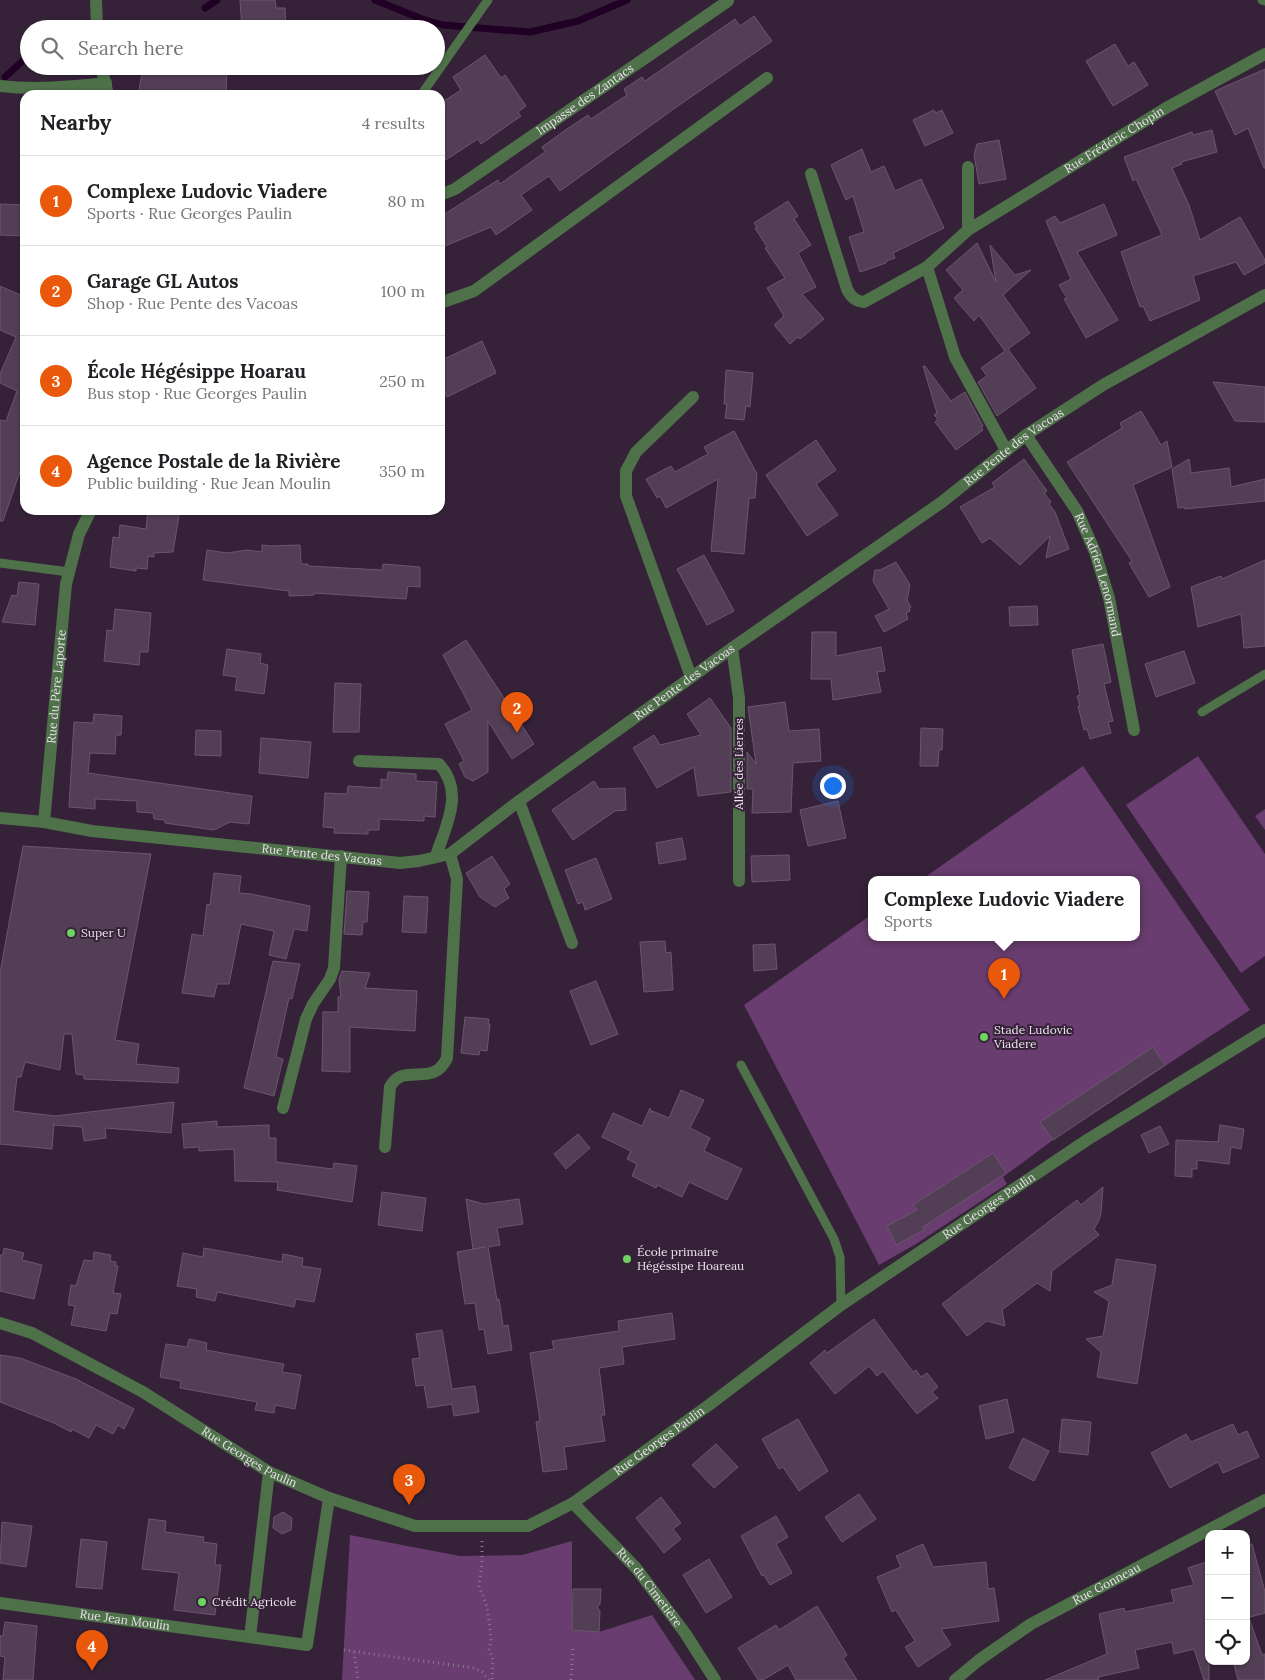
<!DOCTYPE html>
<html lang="en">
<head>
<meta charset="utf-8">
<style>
	:root { --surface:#fff; --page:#f6f6f6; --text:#202124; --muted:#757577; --line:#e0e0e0; --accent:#ea580c }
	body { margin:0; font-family:Lora,serif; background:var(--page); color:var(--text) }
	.controls { position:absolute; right:15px; bottom:15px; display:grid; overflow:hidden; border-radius:10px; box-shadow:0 1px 4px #0004 }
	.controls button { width:45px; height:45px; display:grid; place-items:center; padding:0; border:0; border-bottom:1px solid var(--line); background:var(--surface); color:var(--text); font:25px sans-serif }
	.you { position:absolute; left:832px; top:785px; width:18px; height:18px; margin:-12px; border:4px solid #fff; border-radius:50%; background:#1a73e8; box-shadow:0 0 0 8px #1a73e833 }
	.badge { display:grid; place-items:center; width:32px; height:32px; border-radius:50%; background:var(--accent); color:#fff; font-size:16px; font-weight:700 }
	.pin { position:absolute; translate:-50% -41px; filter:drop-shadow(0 1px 2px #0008) }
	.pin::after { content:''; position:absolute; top:26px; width:18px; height:15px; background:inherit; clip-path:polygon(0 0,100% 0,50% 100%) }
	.popup { position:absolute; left:868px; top:876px; width:272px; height:65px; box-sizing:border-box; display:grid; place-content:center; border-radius:10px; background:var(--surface); filter:drop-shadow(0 1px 4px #0005); font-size:16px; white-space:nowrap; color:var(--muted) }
	.popup b { font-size:19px; color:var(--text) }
	.popup::after { content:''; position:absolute; left:50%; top:100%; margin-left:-10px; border:10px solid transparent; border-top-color:var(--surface) }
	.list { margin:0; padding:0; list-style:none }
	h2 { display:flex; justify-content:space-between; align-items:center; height:65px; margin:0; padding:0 20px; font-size:21px }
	h2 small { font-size:16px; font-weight:400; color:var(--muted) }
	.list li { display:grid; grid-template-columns:32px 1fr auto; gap:15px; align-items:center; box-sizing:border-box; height:90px; padding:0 20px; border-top:1px solid var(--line) }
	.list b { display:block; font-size:19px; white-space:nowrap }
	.list p { margin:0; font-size:16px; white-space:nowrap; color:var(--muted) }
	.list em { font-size:16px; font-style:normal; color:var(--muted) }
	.icon { flex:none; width:28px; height:28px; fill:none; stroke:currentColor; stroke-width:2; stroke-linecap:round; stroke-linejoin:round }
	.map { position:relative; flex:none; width:1265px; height:1680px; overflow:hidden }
	.search { position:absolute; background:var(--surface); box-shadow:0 1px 4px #0004; left:20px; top:20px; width:425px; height:55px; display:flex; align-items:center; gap:12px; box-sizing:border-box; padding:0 18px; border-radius:28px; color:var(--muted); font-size:19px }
	.panel { position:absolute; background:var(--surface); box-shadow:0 1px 4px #0004; left:20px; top:90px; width:425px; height:425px; border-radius:15px }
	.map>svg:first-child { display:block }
	.green { fill:#693d6f }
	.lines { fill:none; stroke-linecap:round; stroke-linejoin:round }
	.stream { stroke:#200125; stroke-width:7 }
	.building { fill:#523e55; stroke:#6c566f }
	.path { stroke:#8a7a8c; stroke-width:3; stroke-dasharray:1 4; stroke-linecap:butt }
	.service { stroke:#4e7149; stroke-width:9 }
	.minor { stroke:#4e7149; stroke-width:12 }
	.poi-dot { fill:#6ed360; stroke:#352238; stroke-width:2 }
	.labels { text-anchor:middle; stroke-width:4; stroke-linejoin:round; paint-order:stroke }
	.street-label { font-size:12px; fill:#ece0ee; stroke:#352238 }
	.poi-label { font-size:12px; fill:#ece0ee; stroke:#352238; text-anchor:start }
</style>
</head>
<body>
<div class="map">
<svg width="1265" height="1680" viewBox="0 0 1265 1680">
	<rect width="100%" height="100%" fill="#352238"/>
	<path class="green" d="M1198,756L1265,854V956L1241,973L1126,805Z
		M1083,766L1250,1010L1053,1140L1003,1177L1007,1184L916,1244L879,1265L744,1005L871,915L872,938H1136V880H921Z
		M1265,809V830L1255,816Z
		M350,1535L460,1556L522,1555L572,1541V1630L599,1632L652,1615L695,1680H342Z"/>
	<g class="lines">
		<path class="stream" d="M375,0L422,19L443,25L530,32L578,21L627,0
			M205,8L217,0
			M5,77L29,55"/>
	</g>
	<path class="building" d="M240,0H275L276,8H285L286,29H242Z
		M754,16L772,41L675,108L560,191L549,176L521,195L532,210L496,235L491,227L440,248V217L498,180L500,184L545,152L542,147L564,131L588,115L591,119L627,95L624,89L642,77L645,81L735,19L740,26Z
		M1115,44L1128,66L1134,62L1148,85L1113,106L1086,61Z
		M485,55L501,78L505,75L526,106L518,112L521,116L481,144L478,139L444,161V101L461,90L453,77Z
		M145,66H227L226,95H177L161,92L160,95H138L142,74L146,73Z
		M1265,69V168H1264L1248,128L1235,135L1215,91Z
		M934,110L936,113L942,110L953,133L925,146L913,120Z
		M1212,130L1217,152L1181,162L1182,164L1172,168L1189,205L1200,240L1240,217L1265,260V263L1244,275L1236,262L1193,276L1200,300L1150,321L1143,306L1140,307L1121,252L1162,235L1136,179L1133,181L1124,157L1192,132L1193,135Z
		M999,140L1006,179L979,184L974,155L977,144Z
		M862,149L871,172L884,166L895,191L921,179L944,228L893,253L895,258L886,261V263L860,272L849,237L864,232L853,196L846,200L831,165Z
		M788,201L798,216L794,219L811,245L798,253L816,287L802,294L824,319L800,339L798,337L790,344L775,326V324L784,316L767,288L785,278L765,248L767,247L755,228L757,227L754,223Z
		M0,204L25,205V236L0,235Z
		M1104,204L1117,235L1077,252L1118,320L1086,338L1064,299L1067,298L1059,285L1071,279L1046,221L1055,216L1060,223Z
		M977,243L996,282L990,245L1015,275L1031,270L1003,295L1030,333L1008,349L1036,388L997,416L978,382L987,376L981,368L1005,351L979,315L974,321L954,298L963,290L946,270Z
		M0,286L25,297V457L3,521H0V420L6,421L17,391L0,383V374L16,337L0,330Z
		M482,341L496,373L447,397L440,383V361Z
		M923,366H925L951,401L965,392L983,426L981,427L983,430L956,450L935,422L938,419L934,415L937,413Z
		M726,370L753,373L750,407L746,406L744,420L725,418L727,404H724Z
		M1213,382L1265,387V422L1235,421Z
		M1141,411L1161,445L1167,441L1172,467L1133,485L1170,587L1149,597L1129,563L1132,561L1067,462L1122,428L1120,423Z
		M734,431L757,474L755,498H749L744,554L711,551L718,479L666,508L660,496L657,498L646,479L671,466L675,472L708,454L704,447Z
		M816,440L836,470L816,484L838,515L807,536L766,475Z
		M1024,459L1047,491L1044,493L1051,502L1049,504L1055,512L1069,549L1046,558L1050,536L1020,565L990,538L982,543L960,507L995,487L992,483Z
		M1189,459L1191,473L1229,468L1231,487L1265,479V501L1185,509L1184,507L1178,508L1172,469Z
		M148,510H180L173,552L154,553V557L148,556L147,569L136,568V571L110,567L113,537L119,538L120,525L146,529Z
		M262,545L271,546L300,545L301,564H308V566L382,570L383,564L420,567V587L408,586L406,599L314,593V595L289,596V591L203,580L207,550L227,553L247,550L262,552Z
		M704,555L734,611L707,625L677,569Z
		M1265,560V646L1244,648L1241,614L1198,627L1191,587L1221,576L1222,579Z
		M896,562L910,585L907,600L911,607L909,608L910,611L906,613L908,619L884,632L875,616L889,609L873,581L875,570H880Z
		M19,582L39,584L35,625L2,622L12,595L17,596Z
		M1037,606L1038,625L1010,626L1009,607Z
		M115,609L151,613L148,652H140L139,665L104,661L107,630L113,631Z
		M812,632H836V656L881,647L885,671L877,672L881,692L833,700L831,679H811Z
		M466,640L534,744L512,759L488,721V772L473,781L465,777L459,764L464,761L445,724L472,710L443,655Z
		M1103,644L1111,682L1104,684L1113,721L1108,722L1111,733L1090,739L1087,729L1084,730L1078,706H1080L1077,696L1080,695L1072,650Z
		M227,649L261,654L260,663L268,665L264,694L235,690L237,677L223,675Z
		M1184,651L1195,683L1156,697L1145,664Z
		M335,683L361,684L359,732H333Z
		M710,698L731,728V792L698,796L694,767L657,788L633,748L654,735L660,745L701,735L687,714Z
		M785,702L789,731L819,729L821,761L793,763L791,812L752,813L753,789H747V752L756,764L748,707Z
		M94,714L122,716L121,735H116L115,754L90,753L88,773L252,796L249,824L230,822L214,830L165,823V820L154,819L153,813L137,812V801L95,799V809L69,807L74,722L93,723Z
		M921,728L943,729L942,750H939L938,766H920Z
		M196,730L221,731V756L195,755Z
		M261,738L311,742L308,778L259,773Z
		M388,772L416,774V781L437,782L435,817L424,816V821L379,819V830H368V834L334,833L335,828L323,827L325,793L347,794L348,786L381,788V779L387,780Z
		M594,781L599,789L625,788L626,810L615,811L573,840L552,810Z
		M838,801L846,838L808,846L800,810Z
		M682,838L686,859L659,864L656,843Z
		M23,846L151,854L115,1040L139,1044L136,1064L179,1068L178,1083L84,1079V1075L76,1074L72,1034H64L60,1070L25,1062L21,1077H17L13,1111L55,1116L174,1102L171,1133L105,1128L106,1138L84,1141L82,1127L54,1125V1123L52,1149L0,1144V973Z
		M789,855L790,880L752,882L751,856Z
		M492,856L510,884L504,889L509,898L495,907L480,897L466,873Z
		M596,858L612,899L585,910L583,902L578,904L565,870Z
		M214,873L241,876L239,893L251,894L310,906L307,931L294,929L286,959L269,955L274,931L241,924L229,984H217L214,997L182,993L192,934L203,936L207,904L210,905Z
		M347,891L369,892L367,922H363L362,935L344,934Z
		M404,896L428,897L426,933L402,932Z
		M665,941L666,953L671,952L673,990L644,992L640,942Z
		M775,944L777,969L754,971L753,945Z
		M273,961L300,964L292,999L289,998L276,1057L283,1059L274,1096L244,1088Z
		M342,971L370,973L365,988L417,991L415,1031L350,1027V1072L322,1071L323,1012H338V997H341L339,979Z
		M596,981L618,1034L591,1045L570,991Z
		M465,1017L489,1019L488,1024H490L487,1051L480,1050L479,1055L461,1053Z
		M1153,1047L1165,1065L1053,1140L1040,1122Z
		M681,1090L704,1100L690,1128L710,1138L704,1151L742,1169L727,1200L689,1182L682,1197L657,1185L656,1188L632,1176L637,1164L627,1159L631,1151L602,1137L613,1113L642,1126L650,1108L652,1113V1111L669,1118Z
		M217,1121V1127L269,1125V1138H276V1162L333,1169L334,1163L357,1166L352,1202L277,1190L278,1182L235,1181L234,1149L199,1151V1147L184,1148L182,1124Z
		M1220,1125L1244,1129L1241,1149L1231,1147L1229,1164L1197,1160V1169H1192V1177L1175,1176L1176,1140L1218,1142Z
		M1160,1126L1169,1144L1149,1153L1141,1135Z
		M578,1134L590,1148L566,1169L554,1154Z
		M993,1153L1006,1173L923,1227L924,1230L896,1245L887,1226L917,1210L913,1205Z
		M1103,1187L1101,1213L1099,1220L1094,1229L1099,1235L1052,1271L1050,1291L1037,1283L1002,1310L1005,1326L987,1321L967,1336L942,1304L1077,1200L1081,1205Z
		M382,1192L426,1198L422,1231L378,1225Z
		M466,1199L484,1204L519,1199L523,1224L497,1228L500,1245L488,1247L497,1300L499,1299L503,1326L508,1325L512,1350L488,1354L484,1329L479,1330L475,1303L465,1304L457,1252L485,1247L473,1249Z
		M4,1248L24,1253L22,1260L42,1265L34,1299L0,1291V1255H3Z
		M204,1248L282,1262L283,1254L303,1258L302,1266L321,1269L314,1302L296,1299L294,1307L217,1292L215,1301L196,1297L197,1289L177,1286L183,1253L203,1257Z
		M94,1252L111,1255L110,1261L116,1262L115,1266H118L113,1293L121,1294L117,1314L110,1313L106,1331L71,1325L75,1306L68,1305L71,1285L76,1286L84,1260L93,1261Z
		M1116,1259L1156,1265L1137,1384L1097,1377L1101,1352L1086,1339L1103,1336L1109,1301L1094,1292L1112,1285Z
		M672,1313L675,1339L622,1347L624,1364L599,1368L605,1415H601L605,1441L564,1447L567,1469L543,1472L536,1422L540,1421L530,1353L554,1349L552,1341L619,1331L618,1321Z
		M874,1319L913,1372L916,1370L921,1377L927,1373L938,1387L932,1392L938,1398L917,1414L883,1371L877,1376L869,1366L835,1394L810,1363L825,1350L827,1353Z
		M442,1330L452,1389L475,1386L479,1412L454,1416L452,1404L428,1408L424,1385L416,1386L412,1359L420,1358L416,1334Z
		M189,1339L207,1343L206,1350L284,1364L282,1372L301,1375L295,1409L275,1405L274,1413L255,1410L257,1402L180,1388L181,1381L160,1377L166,1344L187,1347Z
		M0,1355L20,1358L76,1379L134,1409L124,1429L118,1425L113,1434L96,1425L89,1438L72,1429L71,1432L54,1423L0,1402Z
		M1007,1399L1014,1432L986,1439L979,1406Z
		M798,1419L828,1471L799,1491L783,1467L779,1469L762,1439Z
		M1062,1419L1091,1422L1088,1455L1059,1452Z
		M1233,1424L1238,1435L1247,1431L1259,1457L1223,1473L1218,1462L1170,1488L1151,1453L1186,1434L1191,1442Z
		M1023,1438L1049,1451L1034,1481L1009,1468Z
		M716,1444L738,1467L714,1488L692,1465Z
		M859,1494L876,1519L842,1542L825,1517Z
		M661,1497L681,1523L673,1529L681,1539L664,1553L636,1518Z
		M283,1512L292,1518L291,1530L282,1534L273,1528L274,1517Z
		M776,1516L788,1537L776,1544L792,1573L770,1585L764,1575L762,1576L741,1536Z
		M149,1519L166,1521L165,1532L204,1537L203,1542L217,1544L215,1565H221L215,1615L174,1610L179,1573L142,1569Z
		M2,1522L32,1526L26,1567L0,1563Z
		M81,1539L107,1542L102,1589L76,1587Z
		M923,1544L933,1567L986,1562L988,1589L994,1588L999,1621L941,1629L951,1645L918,1667L905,1647L915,1641L896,1610L892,1612L877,1577L901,1567L896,1556Z
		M1252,1544L1265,1592V1613L1246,1618V1545Z
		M709,1559L732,1597L706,1613L683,1575Z
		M1206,1562L1209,1572V1680H1204L1194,1649L1174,1654L1172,1642L1135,1650L1139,1668L1098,1677L1099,1680H1045L1107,1654L1099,1614L1124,1608L1125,1612L1174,1602L1171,1590L1194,1585L1188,1568Z
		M573,1589H601L600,1604L597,1607L600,1611L599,1632L572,1630Z
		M817,1606L847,1655L843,1658L857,1680H796L788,1665L763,1680H758L738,1648L776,1625L779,1630Z
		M1249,1618L1262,1655L1265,1654V1680H1238L1233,1661H1246V1619Z
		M5,1622L37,1626L33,1680H3L5,1657L0,1656V1636H3Z"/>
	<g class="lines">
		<path class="path" d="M482,1541V1562L479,1586L486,1603L489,1621L491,1640L489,1650L493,1660L492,1680
			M344,1650L474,1668L482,1672L489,1680
			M354,1652L358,1680
			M571,1680L573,1647"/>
		<path class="service" d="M1262,0L1265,1
			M421,95L488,0
			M0,563L69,572
			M1202,712L1265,674
			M741,1065L834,1239L840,1257L841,1305"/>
		<g class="minor">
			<path d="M96,0L97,29"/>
			<path d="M101,66L108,95"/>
			<path d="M0,86C35,90 70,87 106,83"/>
			<path id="s1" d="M811,174L847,289C851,297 855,301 864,302L927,267L968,230L1166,108L1265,54"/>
			<path id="s2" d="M440,195L455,189L728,1"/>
			<path d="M968,230V167"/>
			<path d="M927,267L955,357L1006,450"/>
			<path d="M440,303L474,291L767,78"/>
			<path id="s3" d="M1026,435L1077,511L1095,552L1109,598L1134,730"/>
			<path d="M732,648L739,698V881"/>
			<path d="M691,677L626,496V471L636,452L693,397"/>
			<path d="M359,761L439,764C465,792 446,825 436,856"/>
			<path d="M519,801L572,943"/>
			<path id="s4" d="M0,818L44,822L92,831L400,863L419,861L450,854L519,801L732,648L942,502L1026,435L1103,385L1265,295"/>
			<path id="s5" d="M44,822L66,584L79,534L91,510"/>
			<path d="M283,1108L306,1019L313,1004L330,979L334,968L341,856"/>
			<path d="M385,1147L390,1087C403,1061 433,1089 447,1058L457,879L450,854"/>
			<path id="s6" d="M0,1323L32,1333L143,1392L269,1472L329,1498L415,1526H528L573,1503L709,1405L841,1305L1087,1140L1265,1030"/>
			<path id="s7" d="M573,1503L636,1568L685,1633L715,1680"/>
			<path id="s8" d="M0,1603L307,1645L329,1498"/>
			<path d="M250,1637L269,1472"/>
			<path id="s9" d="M955,1680L979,1660L1031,1624L1265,1500"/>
		</g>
	</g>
	<g class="poi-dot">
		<circle cx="71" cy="933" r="5"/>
		<circle cx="984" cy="1037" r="5"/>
		<circle cx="627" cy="1259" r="5"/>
		<circle cx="202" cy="1602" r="5"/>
	</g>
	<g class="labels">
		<g class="street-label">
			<text dy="4" stroke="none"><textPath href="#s2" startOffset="174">Impasse des Zantacs</textPath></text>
			<text dy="4" stroke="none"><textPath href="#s1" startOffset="442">Rue Frédéric Chopin</textPath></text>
			<text dy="4" stroke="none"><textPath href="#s4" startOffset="1149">Rue Pente des Vacoas</textPath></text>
			<text dy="4" stroke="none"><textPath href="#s3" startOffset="159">Rue Adrien Lenormand</textPath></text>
			<text dy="4" stroke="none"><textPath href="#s4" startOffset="744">Rue Pente des Vacoas</textPath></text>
			<text dy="4" stroke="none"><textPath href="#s5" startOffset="136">Rue du Père Laporte</textPath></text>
			<text transform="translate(739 764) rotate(-90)" y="4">Allée des Lierres</text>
			<text dy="4" stroke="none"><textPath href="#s4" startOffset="324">Rue Pente des Vacoas</textPath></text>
			<text dy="4" stroke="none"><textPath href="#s6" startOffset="1139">Rue Georges Paulin</textPath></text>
			<text dy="4" stroke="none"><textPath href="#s6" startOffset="734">Rue Georges Paulin</textPath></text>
			<text dy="4" stroke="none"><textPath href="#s6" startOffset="284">Rue Georges Paulin</textPath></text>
			<text dy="4" stroke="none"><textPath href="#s9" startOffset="180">Rue Gonneau</textPath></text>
			<text dy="4" stroke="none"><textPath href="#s7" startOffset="114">Rue du Cimetière</textPath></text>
			<text dy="4" stroke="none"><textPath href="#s8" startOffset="126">Rue Jean Moulin</textPath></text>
		</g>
		<g class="poi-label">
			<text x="81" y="937">Super U</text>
			<text x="994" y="1034">Stade Ludovic<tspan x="994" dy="14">Viadere</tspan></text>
			<text x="637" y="1256">École primaire<tspan x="637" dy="14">Hégéssipe Hoareau</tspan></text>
			<text x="212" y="1606">Crédit Agricole</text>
		</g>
	</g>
</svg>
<div class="controls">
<button>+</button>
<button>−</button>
<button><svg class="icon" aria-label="locate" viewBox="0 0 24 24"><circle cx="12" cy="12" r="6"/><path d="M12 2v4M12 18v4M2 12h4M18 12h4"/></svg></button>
</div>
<div class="you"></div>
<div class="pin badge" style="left:1004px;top:999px">1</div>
<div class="popup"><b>Complexe Ludovic Viadere</b>Sports</div>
<div class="pin badge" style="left:517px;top:733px">2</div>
<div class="pin badge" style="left:409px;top:1505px">3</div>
<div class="pin badge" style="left:92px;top:1671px">4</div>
<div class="search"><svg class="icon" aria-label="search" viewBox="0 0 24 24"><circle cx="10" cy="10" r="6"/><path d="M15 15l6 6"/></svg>Search here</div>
<section class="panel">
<h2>Nearby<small>4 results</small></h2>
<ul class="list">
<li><span class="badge">1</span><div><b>Complexe Ludovic Viadere</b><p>Sports · Rue Georges Paulin</p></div><em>80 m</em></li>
<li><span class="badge">2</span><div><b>Garage GL Autos</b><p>Shop · Rue Pente des Vacoas</p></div><em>100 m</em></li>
<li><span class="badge">3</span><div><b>École Hégésippe Hoarau</b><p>Bus stop · Rue Georges Paulin</p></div><em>250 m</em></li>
<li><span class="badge">4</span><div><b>Agence Postale de la Rivière</b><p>Public building · Rue Jean Moulin</p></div><em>350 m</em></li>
</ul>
</section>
</div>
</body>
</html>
